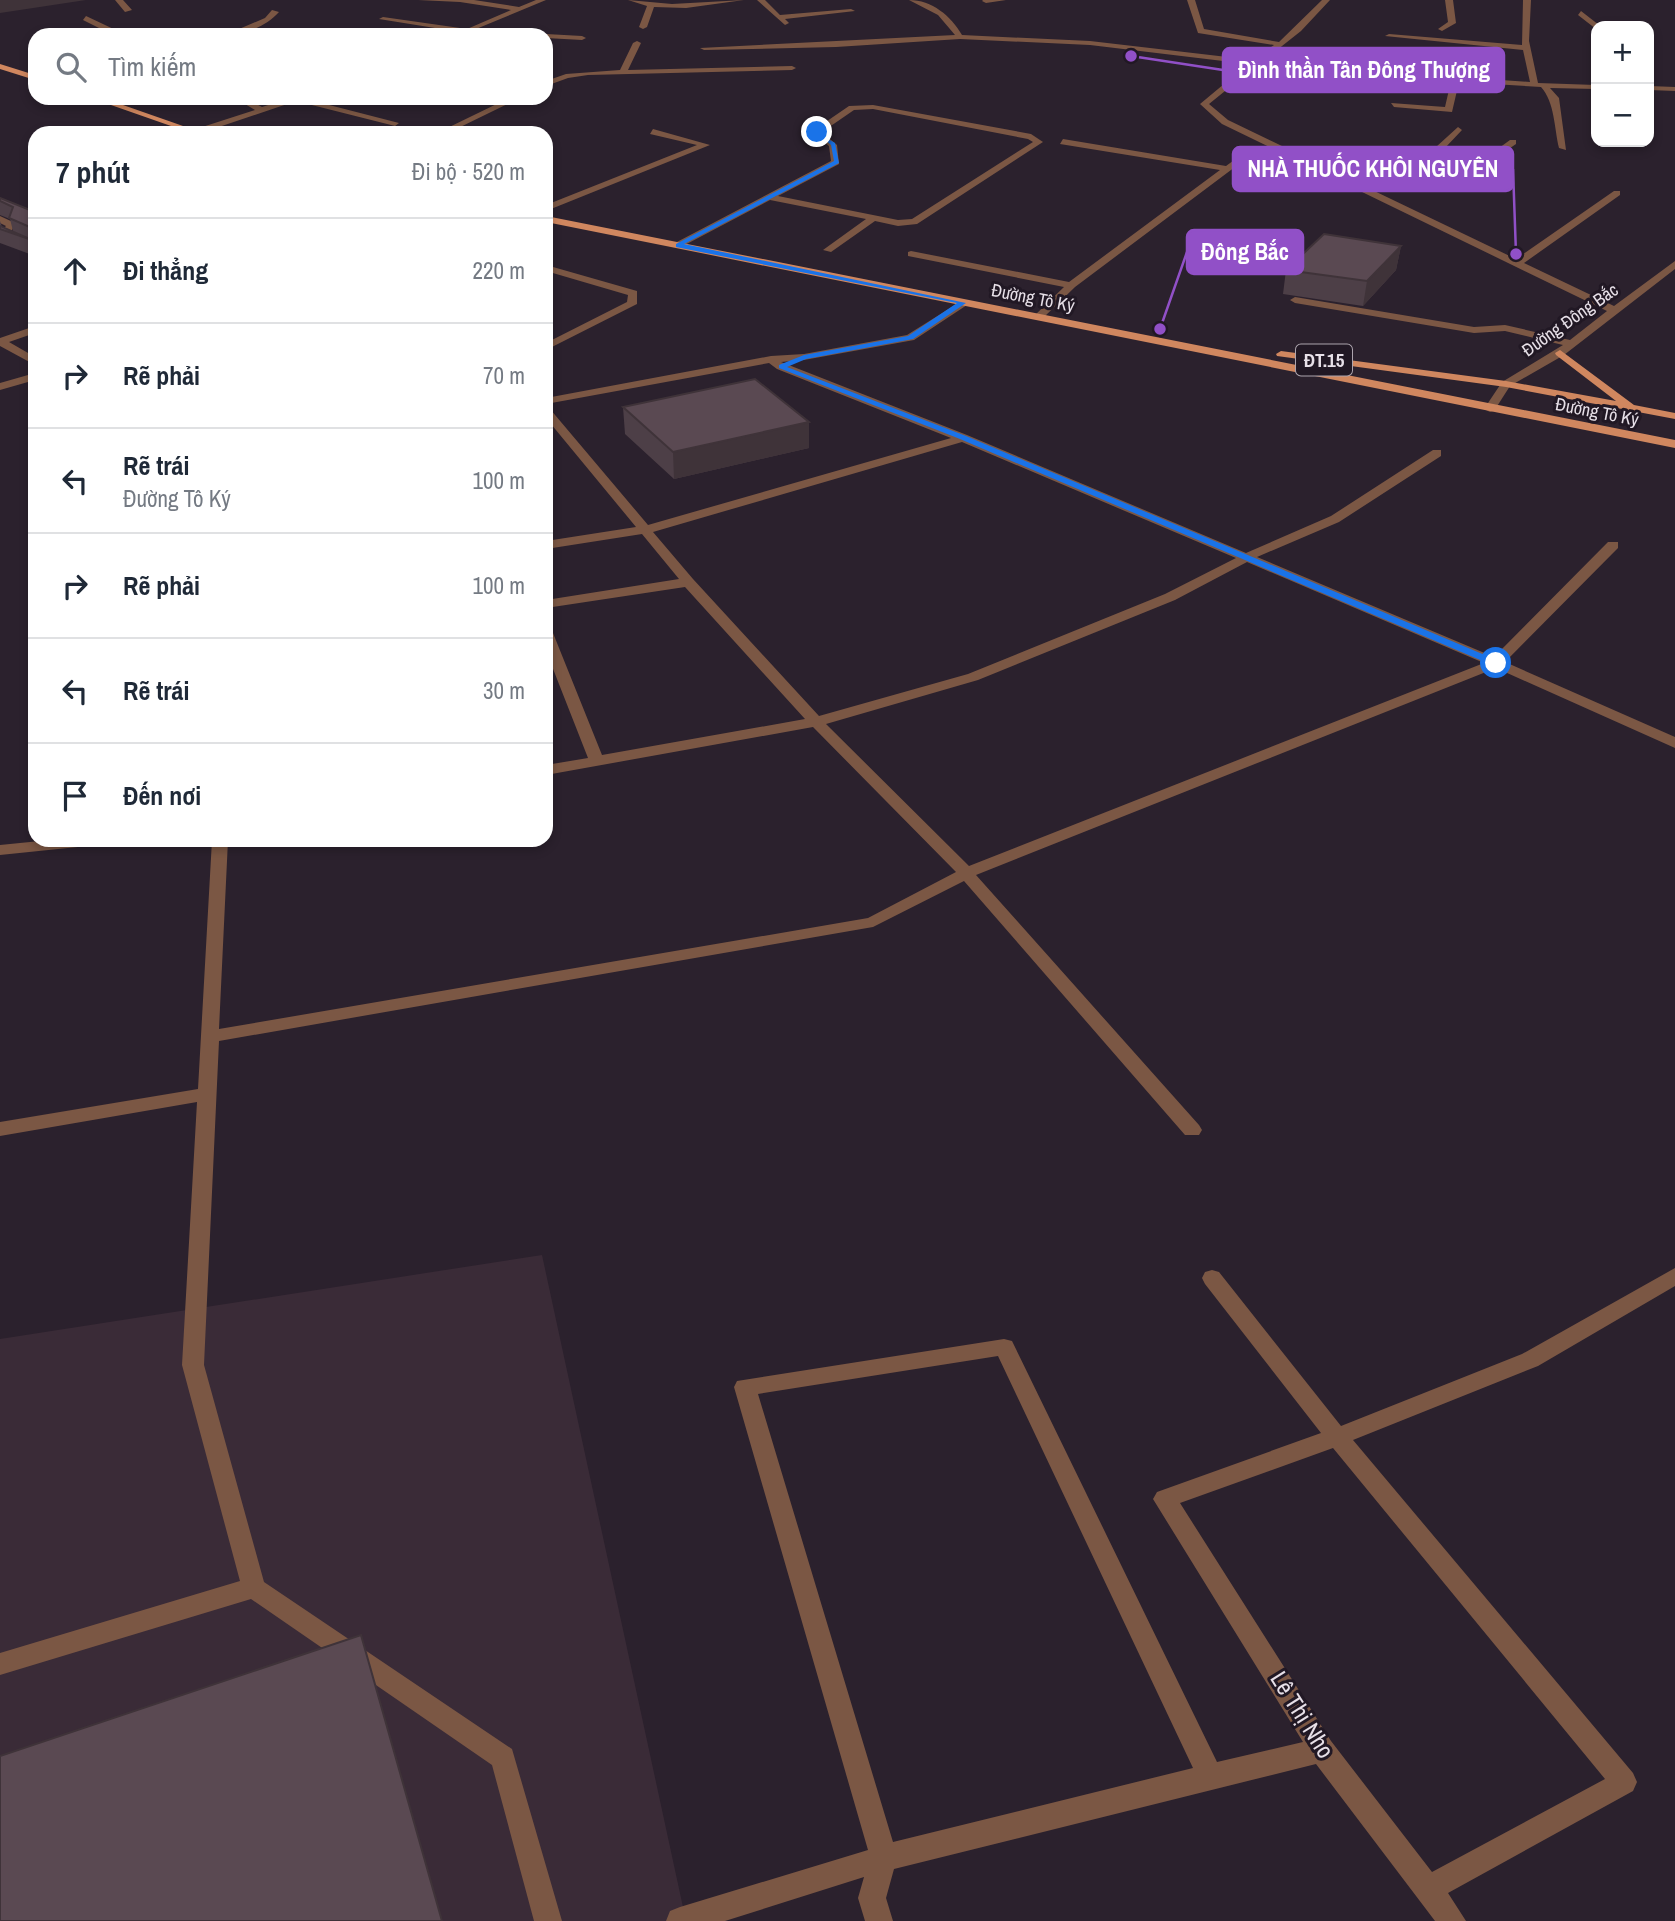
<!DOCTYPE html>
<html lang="vi">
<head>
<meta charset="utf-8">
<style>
	:root { --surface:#fff; --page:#f6f6f7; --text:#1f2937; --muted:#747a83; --line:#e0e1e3 }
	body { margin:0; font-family:"Archivo Narrow",sans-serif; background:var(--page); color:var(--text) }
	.controls { position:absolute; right:21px; top:21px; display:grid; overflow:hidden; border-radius:14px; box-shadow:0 4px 10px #0003 }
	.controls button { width:63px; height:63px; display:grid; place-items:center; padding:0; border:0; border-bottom:2px solid var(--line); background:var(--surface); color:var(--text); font:35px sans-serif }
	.stop { position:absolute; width:21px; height:21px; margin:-16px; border:5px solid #1a73e8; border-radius:50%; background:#fff }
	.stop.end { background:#1a73e8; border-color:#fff; box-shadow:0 2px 7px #0008 }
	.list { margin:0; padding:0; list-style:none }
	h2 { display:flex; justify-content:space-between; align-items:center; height:91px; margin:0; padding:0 28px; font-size:30px }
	h2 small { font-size:23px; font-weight:400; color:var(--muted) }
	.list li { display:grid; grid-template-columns:46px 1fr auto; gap:21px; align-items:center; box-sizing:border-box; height:105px; padding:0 28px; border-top:2px solid var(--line) }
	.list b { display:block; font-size:26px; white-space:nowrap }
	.list p { margin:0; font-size:23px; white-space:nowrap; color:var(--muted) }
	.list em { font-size:23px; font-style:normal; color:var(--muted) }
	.icon { flex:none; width:38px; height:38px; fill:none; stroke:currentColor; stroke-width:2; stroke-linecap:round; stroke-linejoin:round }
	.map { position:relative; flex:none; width:1675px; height:1921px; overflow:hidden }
	.search { position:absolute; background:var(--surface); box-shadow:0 4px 10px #0003; left:28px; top:28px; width:525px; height:77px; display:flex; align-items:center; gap:18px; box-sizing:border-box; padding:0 24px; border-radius:21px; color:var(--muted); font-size:26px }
	.panel { position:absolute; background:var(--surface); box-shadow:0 4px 10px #0003; left:28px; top:126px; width:525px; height:721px; border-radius:21px }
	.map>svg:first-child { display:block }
	.industrial { fill:#3a2b37 }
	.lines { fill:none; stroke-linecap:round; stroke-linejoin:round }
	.minor { fill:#7b5744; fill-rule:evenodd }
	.major { fill:#d0875f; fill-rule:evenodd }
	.wall { fill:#4d3f47 }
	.shaded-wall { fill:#3f3339 }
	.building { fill:#5a4952; stroke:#3f3339; stroke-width:2 }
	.route { fill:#1a73e8 }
	.labels { text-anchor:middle; stroke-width:6; stroke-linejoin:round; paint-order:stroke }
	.far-street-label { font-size:18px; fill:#e7e0e8; stroke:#211824 }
	.shield { fill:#211824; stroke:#aca4ad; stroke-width:2 }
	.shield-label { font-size:19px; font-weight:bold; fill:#e7e0e8 }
	.near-street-label { font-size:24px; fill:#e7e0e8; stroke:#211824 }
	.leader { fill:none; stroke:#9150c7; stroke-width:2.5 }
	.callout-dot { fill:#9150c7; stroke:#211824; stroke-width:2.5 }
	.callout { fill:#9150c7; stroke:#9150c7; stroke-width:2.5 }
	.callout-label { font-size:23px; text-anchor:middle; font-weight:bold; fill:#fff }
</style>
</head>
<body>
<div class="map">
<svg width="1675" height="1921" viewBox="0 0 1675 1921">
	<rect width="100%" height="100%" fill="#2b212d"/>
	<path class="industrial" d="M542,1255L686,1921H0V1339Z"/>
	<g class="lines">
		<path class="minor" d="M115,0H123L132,10L125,12Z
			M418,0H474L519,7L536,0H546L476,29L534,35L466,33L379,19L383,17L467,29L511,10L460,2Z
			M628,0L672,4L744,0L686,8L654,7L647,27L643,29L639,27L647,6Z
			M757,0H765L780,15L851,9L855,11L785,19L789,23L785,25Z
			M909,0C932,0 951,16 962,35L1090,41L1253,60L1274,45L1198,33L1187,0H1195L1204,29L1279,42L1322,0H1330L1301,31L1268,57L1429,75L1530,82L1523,50L1385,36L1389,34L1522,45L1523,0H1531L1529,41L1538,83L1596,85V89L1550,88L1559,98L1566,150L1559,148C1554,127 1555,103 1541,87L1459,82L1452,112L1394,107L1391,103L1445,107L1451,81L1262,61L1209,104L1228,120L1334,171L1409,154L1429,146L1436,147L1458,127L1462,130L1444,149L1488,156L1510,140H1516V144L1490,162L1430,152L1415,158L1341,175L1516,259L1614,191H1620V195L1524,263L1614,306L1675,261V269L1564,355L1510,386L1494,411L1490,412L1484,409L1502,382L1563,345L1505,331L1474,333L1295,303L1290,300L1295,297L1474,327L1505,325L1570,340L1607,311L1222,124L1200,104L1248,64L1090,45L960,39L836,47L704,50L700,48L955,35L938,15Z
			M1006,0L986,3L982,1L983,0Z
			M1445,0H1453L1456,23L1442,31L1438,29L1448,22Z
			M272,10L279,12C267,26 244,35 225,35L265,18Z
			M1581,11L1599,25L1596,29L1578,15Z
			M86,16L122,33L123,35H113L83,20Z
			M546,34L582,36L586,38L582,40L546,38V35H543Z
			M637,41L641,43L628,70L792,66L796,68L792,70L588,75L568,78L546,86V81L566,74L620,70L633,43Z
			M1649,86L1675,87V91L1649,90Z
			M235,98H245L262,107L290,98H302L399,123L395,126L296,101L201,133H192L193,130L255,110Z
			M509,98H520L448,133H437Z
			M873,105L1031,134L1043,142L917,224L898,226L875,221L831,252L823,250L866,219L770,200L681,247H675V243L831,161L829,146L814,134V130L849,106ZM873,109L1028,139L1033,142L912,219L898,220L778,196L839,164L837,145L822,132L854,110Z
			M653,129L710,145L546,211V205L697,145L650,134Z
			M1063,139L1226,166L1252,147L1259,149L1075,287L1042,319L1033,317L1064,287L908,256V252L911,251L1069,282L1220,170L1060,144Z
			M0,216L15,223L10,235L35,246V253L3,239L0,232L6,226L0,223Z
			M546,265L637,291V304L546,350V343L627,302L628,295L546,271Z
			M963,300L967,301V305L914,340L804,360L781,362L967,435L1246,553L1331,516L1433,450H1441V456L1339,522L1257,557L1494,657L1608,542H1618V548L1505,662L1675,737V748L1496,668L976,875L1199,1125L1202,1130L1199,1135H1185L964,881L873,927L219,1041L204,1365L264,1582L512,1749L562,1921H534L492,1765L251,1599L0,1675V1653L240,1581L182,1365L197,1102L0,1136V1122L198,1089L212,840H228L219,1029L868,918L956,872L813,727L546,775V765L588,758L546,651V629L553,633L602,755L805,719L685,587L546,608V600L679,579L642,534L546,549V541L636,527L546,418V408L550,409L648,525L951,438L777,369L769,363L546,404V398L771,356L804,354L907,335ZM962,442L1236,558L1165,594L968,674L819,716L693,579L653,532ZM1247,562L1484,663L969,866L826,724L978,680L1175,600Z
			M35,326V333L9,342L35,357V365L0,346V338Z
			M35,373V380L0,390V383Z
			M50,840H105L97,845L0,855V845Z
			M1675,1268V1286L1538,1366L1353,1440L1633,1773L1637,1782L1633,1791L1448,1893L1466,1921H1435L1316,1764L894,1869L886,1898L893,1921H865L858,1898L864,1877L725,1921H666L670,1911L680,1907L868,1850L734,1387L737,1381L1004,1339L1012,1341L1217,1762L1303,1742L1153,1499L1157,1492L1321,1433L1205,1284L1202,1278L1205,1272L1212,1270L1219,1272L1341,1426L1522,1354ZM998,1356L1193,1768L893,1842L758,1394ZM1333,1448L1605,1779L1432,1872L1331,1741L1180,1503Z"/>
		<path class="major" d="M0,64L35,75V80L0,69Z
			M91,98H103L203,133H191Z
			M546,216L1675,440V448L546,222Z
			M1281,351L1506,381L1616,401L1556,355L1555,353L1560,350L1634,405L1675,413V419L1506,387L1277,356L1276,354Z"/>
	</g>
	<path class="wall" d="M0,198L35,212V256L0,243V221L2,227L13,231L10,219L0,215Z
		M1401,246L1396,270L1363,306L1283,294L1286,270Z
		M623,407L809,422V448L674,479L625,434Z"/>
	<path class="shaded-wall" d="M0,0H86L0,13Z
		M1401,246L1396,270L1363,306L1367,281Z
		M809,422V448L674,479L673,452Z"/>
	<path class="building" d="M0,198L35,212V241L0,229V226L32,240V228L9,218L13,207L0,201Z
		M1324,234L1401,246L1367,281L1286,270Z
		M755,379L809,422L673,452L623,407Z
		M361,1635L442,1921H0V1756Z"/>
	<path class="route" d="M815,131L835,143L839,163L684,244L966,303L913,339L806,359L787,367L966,436L1499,661V665H1492L960,439L779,368V365L804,355L908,336L957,303L676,247V244L834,161L831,145Z"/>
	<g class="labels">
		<g class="far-street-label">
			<text transform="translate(1033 298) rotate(11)" y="6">Đường Tô Ký</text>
			<text transform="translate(1570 320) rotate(-35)" y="6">Đường Đông Bắc</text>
			<text transform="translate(1597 412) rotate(11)" y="6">Đường Tô Ký</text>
		</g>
		<rect class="shield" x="1296" y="344.5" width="56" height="31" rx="5"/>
		<g class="shield-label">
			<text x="1324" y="367">ĐT.15</text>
		</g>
		<g class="near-street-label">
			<text transform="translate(1302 1715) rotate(58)" y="8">Lê Thị Nho</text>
		</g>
	</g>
	<path class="leader" d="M1131 56L1223 70M1516 254L1513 169M1160 329L1187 252"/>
	<g class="callout-dot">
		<circle cx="1131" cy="56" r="7"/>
		<circle cx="1516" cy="254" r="7"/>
		<circle cx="1160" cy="329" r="7"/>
	</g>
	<g class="callout">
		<rect x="1223" y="48" width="281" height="44" rx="7"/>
		<rect x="1233" y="147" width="280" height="44" rx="7"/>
		<rect x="1187" y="230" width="116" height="44" rx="7"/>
	</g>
	<g class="callout-label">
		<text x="1364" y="78">Đình thần Tân Đông Thượng</text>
		<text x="1373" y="177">NHÀ THUỐC KHÔI NGUYÊN</text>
		<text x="1245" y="260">Đông Bắc</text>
	</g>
</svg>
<div class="controls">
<button>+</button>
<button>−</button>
</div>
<div class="stop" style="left:1496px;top:663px"></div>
<div class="stop end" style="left:817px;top:132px"></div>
<div class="search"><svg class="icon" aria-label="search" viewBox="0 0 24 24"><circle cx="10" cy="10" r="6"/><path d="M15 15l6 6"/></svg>Tìm kiếm</div>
<section class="panel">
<h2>7 phút<small>Đi bộ · 520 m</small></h2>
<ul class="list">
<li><svg class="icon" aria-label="ahead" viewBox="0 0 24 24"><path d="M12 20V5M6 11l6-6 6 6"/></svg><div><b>Đi thẳng</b></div><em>220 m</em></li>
<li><svg class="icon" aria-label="right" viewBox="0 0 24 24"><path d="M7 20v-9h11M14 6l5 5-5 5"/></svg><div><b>Rẽ phải</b></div><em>70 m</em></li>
<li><svg class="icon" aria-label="left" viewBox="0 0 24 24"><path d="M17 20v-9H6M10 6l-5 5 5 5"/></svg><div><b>Rẽ trái</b><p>Đường Tô Ký</p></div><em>100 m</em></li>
<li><svg class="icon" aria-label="right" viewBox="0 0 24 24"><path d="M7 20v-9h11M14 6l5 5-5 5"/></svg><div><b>Rẽ phải</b></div><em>100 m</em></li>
<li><svg class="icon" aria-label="left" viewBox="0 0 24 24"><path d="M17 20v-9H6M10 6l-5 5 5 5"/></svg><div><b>Rẽ trái</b></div><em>30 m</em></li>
<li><svg class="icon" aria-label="arrive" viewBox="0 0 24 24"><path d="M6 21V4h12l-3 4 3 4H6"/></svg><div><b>Đến nơi</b></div></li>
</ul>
</section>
</div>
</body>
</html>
